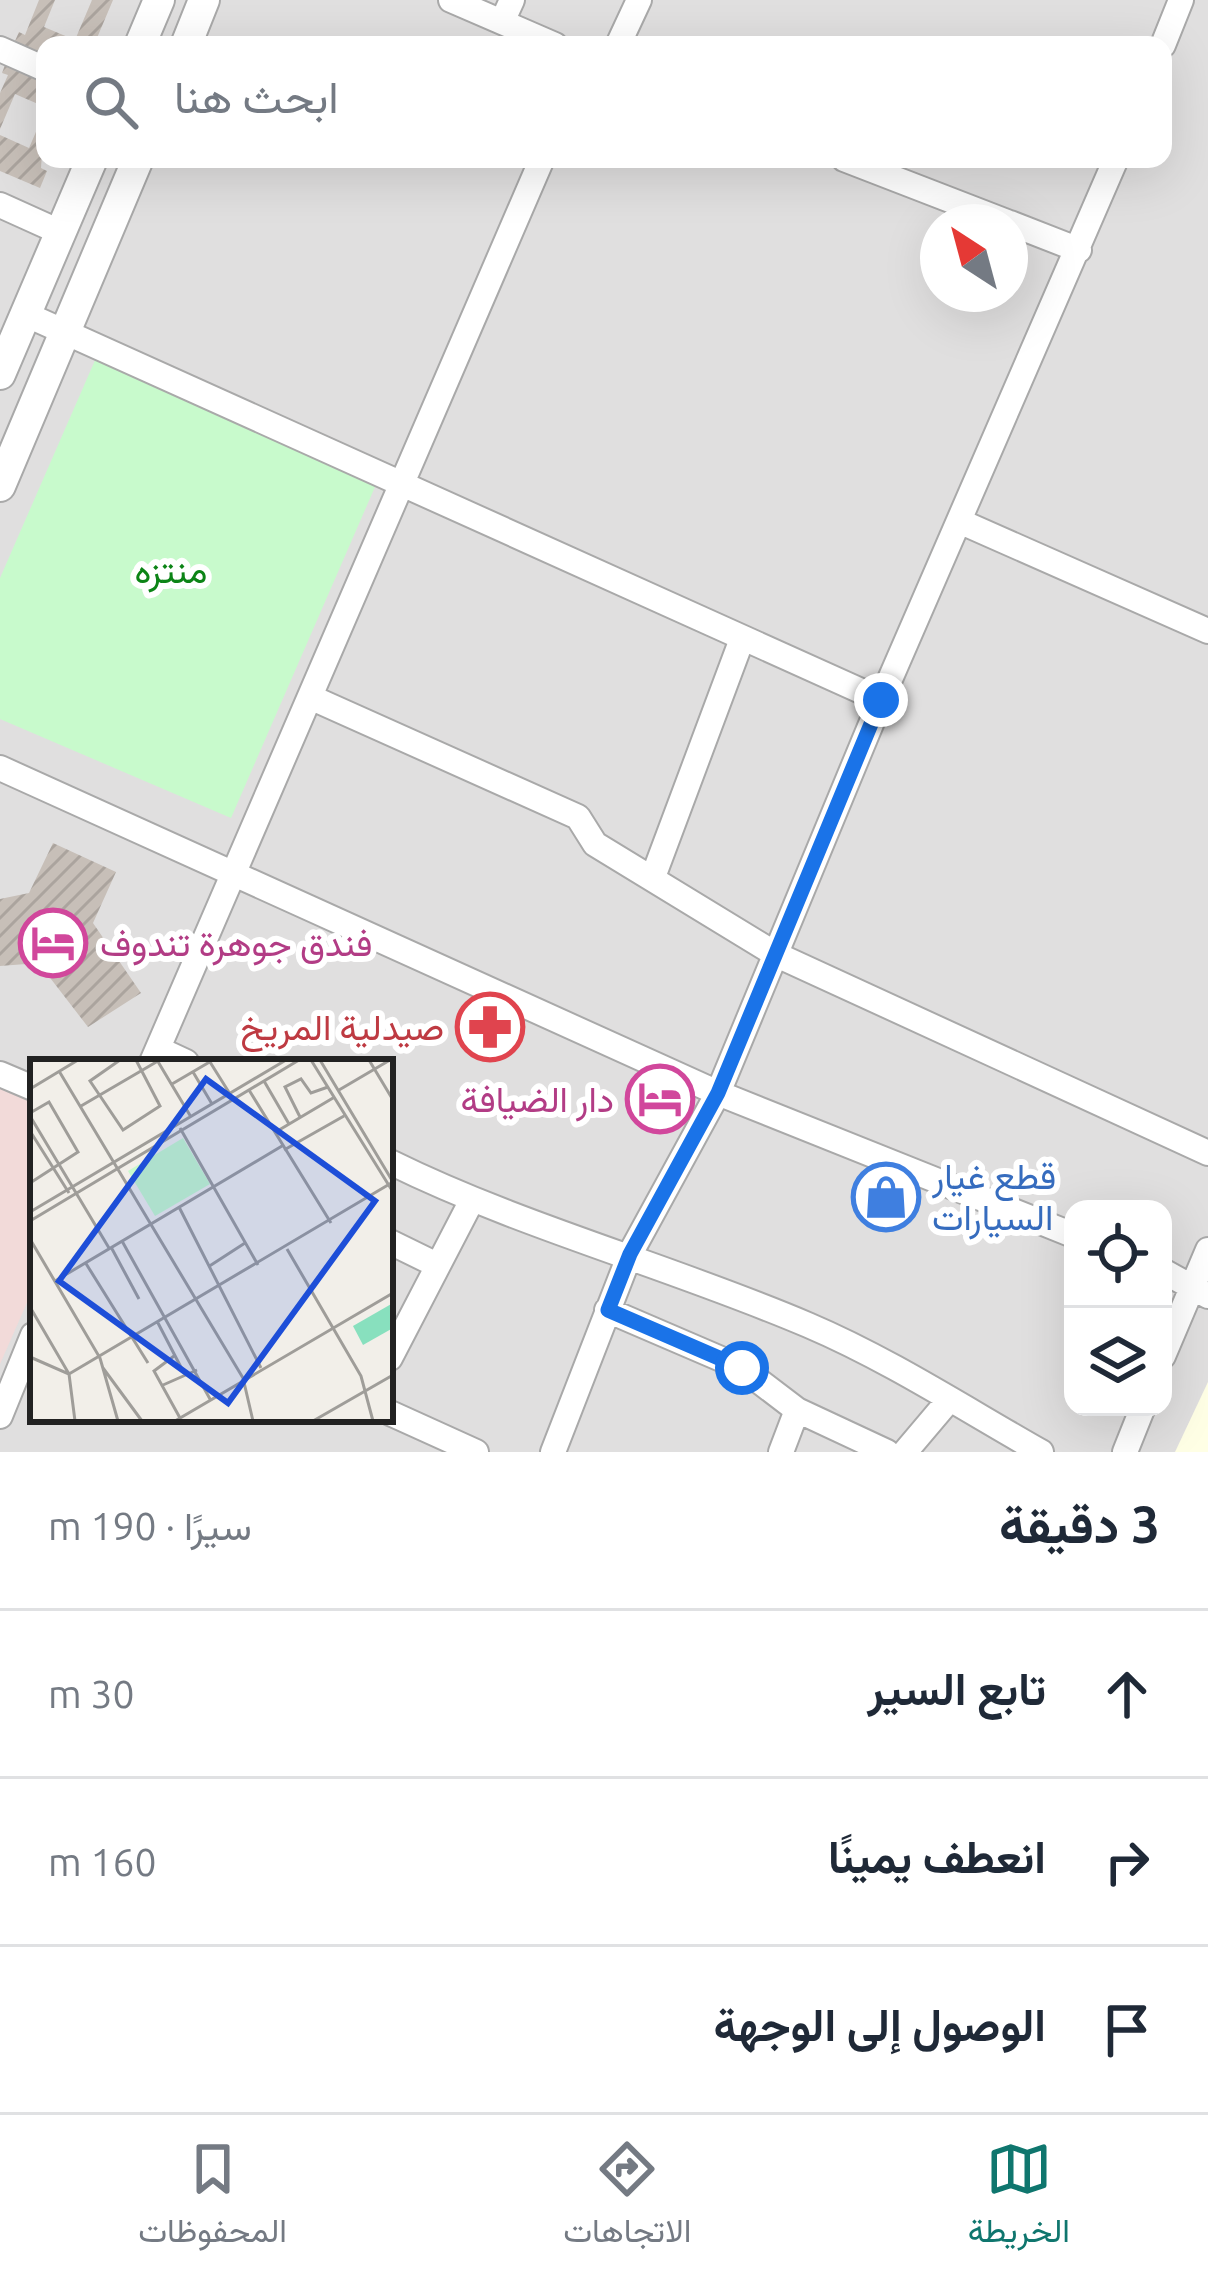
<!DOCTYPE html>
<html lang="ar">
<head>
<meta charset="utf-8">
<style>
	:root { --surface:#fff; --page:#f6f6f7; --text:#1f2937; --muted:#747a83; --line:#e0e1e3; --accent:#0f766e }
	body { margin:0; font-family:Ubuntu,Vazirmatn,sans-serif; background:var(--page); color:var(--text); direction:rtl }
	.controls { position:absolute; right:36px; bottom:36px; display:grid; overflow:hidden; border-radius:24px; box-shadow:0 12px 48px #0002 }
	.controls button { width:108px; height:108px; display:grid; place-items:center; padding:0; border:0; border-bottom:3px solid var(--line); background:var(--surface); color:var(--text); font:60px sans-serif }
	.compass { position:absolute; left:920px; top:204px; width:108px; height:108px; border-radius:50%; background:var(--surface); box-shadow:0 12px 48px #0002; rotate:324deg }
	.stop { position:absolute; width:36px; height:36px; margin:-27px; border:9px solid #1a73e8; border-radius:50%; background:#fff }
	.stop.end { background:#1a73e8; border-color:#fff; box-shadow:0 3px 12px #0008 }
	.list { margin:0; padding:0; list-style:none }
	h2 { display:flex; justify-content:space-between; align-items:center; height:156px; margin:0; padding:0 48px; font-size:51px }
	h2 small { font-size:39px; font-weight:400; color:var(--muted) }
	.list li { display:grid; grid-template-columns:78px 1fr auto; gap:36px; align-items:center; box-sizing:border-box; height:168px; padding:0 48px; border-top:3px solid var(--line) }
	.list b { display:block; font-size:45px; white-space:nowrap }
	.list em { font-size:39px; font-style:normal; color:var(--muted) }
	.icon { flex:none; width:66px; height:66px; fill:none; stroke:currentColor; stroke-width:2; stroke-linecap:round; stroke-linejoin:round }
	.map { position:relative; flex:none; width:1208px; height:1452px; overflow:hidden; direction:ltr }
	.search { position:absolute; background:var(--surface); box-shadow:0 12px 48px #0002; left:36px; right:36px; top:36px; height:132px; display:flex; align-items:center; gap:30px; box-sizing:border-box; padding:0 42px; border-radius:24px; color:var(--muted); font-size:45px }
	.sheet { height:660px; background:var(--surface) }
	nav { display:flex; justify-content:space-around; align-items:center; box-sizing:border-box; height:168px; border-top:3px solid var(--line); background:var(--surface); font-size:33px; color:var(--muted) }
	nav a { display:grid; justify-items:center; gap:6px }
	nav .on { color:var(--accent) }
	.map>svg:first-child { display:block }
	.residential { fill:#e0dfdf; fill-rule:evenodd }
	.commercial { fill:#f2dad9 }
	.education { fill:#ffffe5 }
	.park { fill:#c8facc }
	.building { fill:url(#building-hatch) }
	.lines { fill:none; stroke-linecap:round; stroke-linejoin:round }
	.minor-casing { stroke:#a9a9a9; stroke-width:28 }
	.tertiary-casing { stroke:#a9a9a9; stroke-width:34 }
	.minor { stroke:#fff; stroke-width:24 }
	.tertiary { stroke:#fff; stroke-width:30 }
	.route { stroke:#1a73e8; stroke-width:15 }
	.labels { text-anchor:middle; stroke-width:12; stroke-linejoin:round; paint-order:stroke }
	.park-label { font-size:36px; fill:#0c8416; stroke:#fff }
	.hotel-label { font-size:36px; fill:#b23c85; stroke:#fff; text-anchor:start }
	.health-label { font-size:36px; fill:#be3a42; stroke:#fff; text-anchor:end }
	.shop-label { font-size:36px; fill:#366cbe; stroke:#fff; text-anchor:start }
	.inset-road { fill:none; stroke:#9f9d99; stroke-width:3 }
	.view { fill:#1d4ed8; fill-opacity:0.15; stroke:#1d4ed8; stroke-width:6 }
	.inset-edge { fill:none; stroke:#222; stroke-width:6 }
</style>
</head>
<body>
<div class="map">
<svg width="1208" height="1452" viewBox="0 0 1208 1452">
	<defs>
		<pattern id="building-hatch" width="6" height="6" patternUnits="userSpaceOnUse" patternTransform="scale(3)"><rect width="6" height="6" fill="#c7bfb8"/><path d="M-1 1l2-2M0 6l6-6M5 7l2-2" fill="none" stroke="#aba49e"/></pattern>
	</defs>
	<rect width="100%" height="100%" fill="#f2efe9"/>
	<path class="residential" d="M0,0H1208V1452H0ZM45,45H1163V159H45ZM938,222H1010V294H938ZM33,1062H390V1419H33ZM1073,1209H1163V1407H1073Z"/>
	<path class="commercial" d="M0,1086L33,1101V1289L0,1364Z"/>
	<path class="education" d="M1208,1382V1452H1175Z"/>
	<path class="park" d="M96,358L378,480L231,818L0,719V578Z"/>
	<path class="building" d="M39,0H55L44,27L75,40L92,0H113L94,45H45V64L11,50L19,32L25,35Z
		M8,57L45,73V107L15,94L0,129V93L8,75L2,73Z
		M45,111L41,168L47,171L40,188L0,171V135L29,148Z
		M53,843L116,872L93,923L141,993L88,1027L44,970L26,964L0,966V899L29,893Z"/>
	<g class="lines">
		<defs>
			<path id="minor" d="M451,0L555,45
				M502,22L512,0
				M618,45L639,0
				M1163,45L1181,0
				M0,49L45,69
				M844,159L1007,222
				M0,205L62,233
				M1010,223L1079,250
				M25,314L881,700
				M959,521L1208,631
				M310,697L578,817L595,844L777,955L1208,1153
				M0,768L718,1093L1073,1235
				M653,877L742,639
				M158,1049L186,1062
				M152,1062L542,159
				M0,1074L33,1088
				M390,1162C524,1228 670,1266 808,1325C888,1359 965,1409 1041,1452
				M390,1242L435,1264
				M1163,1271L1208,1296
				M607,1310L742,1368L797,1410L887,1452
				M1163,1356L1208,1250
				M390,1358L471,1202
				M390,1413L476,1452
				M0,1416L33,1335
				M553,1452L630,1254L718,1093L881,700L1116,159
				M781,1452L797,1410
				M905,1452L949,1400
				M1125,1452L1143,1407"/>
			<path id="tertiary" d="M140,45L159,0
				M186,45L204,0
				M0,374L92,159
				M0,486L138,159"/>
		</defs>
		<use href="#minor" class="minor-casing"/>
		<use href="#tertiary" class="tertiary-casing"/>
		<use href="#minor" class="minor"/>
		<use href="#tertiary" class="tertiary"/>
	</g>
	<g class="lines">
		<path class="route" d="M742,1368L608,1310L630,1254L718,1093L881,700"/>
	</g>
	<defs>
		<symbol id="hotel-ring" viewBox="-11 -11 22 22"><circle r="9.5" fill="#fff" stroke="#d1479c" stroke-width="1.5"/><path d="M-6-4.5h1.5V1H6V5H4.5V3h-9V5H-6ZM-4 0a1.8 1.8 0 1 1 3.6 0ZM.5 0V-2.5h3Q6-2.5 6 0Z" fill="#d1479c"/></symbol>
		<symbol id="pharmacy-ring" viewBox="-11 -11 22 22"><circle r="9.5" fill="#fff" stroke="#e0444e" stroke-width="1.5"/><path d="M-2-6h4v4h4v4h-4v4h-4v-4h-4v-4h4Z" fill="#e0444e"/></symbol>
		<symbol id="shop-ring" viewBox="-11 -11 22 22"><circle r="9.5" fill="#fff" stroke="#3f7fe0" stroke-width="1.5"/><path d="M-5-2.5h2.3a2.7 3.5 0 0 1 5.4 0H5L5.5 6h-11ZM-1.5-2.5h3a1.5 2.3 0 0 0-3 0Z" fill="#3f7fe0"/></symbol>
	</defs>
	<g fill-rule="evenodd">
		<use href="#hotel-ring" x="15" y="905" width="76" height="76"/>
		<use href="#pharmacy-ring" x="452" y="989" width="76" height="76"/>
		<use href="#hotel-ring" x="622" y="1061" width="76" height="76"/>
		<use href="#shop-ring" x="848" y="1159" width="76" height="76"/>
	</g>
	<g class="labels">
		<g class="park-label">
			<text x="171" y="583">منتزه</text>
		</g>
		<g class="hotel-label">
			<text x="100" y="956">فندق جوهرة تندوف</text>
			<text x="614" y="1112" text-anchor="end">دار الضيافة</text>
		</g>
		<g class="health-label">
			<text x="444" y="1040">صيدلية المريخ</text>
		</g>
		<g class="shop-label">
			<text x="932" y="1189">قطع غيار<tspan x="932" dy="41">السيارات</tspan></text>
		</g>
	</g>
	<g transform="translate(30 1059)">
		<rect width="363" height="363" fill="#f2efe9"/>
		<path d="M153,79L180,125L125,157L98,112Z" fill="#c8facc"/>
		<path d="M363,244V269L333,286L323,267Z" fill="#88e0be"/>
		<path class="inset-road" d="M90,1L60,22L93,71L130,47L106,1M127,1L161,58M281,1L363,133M290,1L363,123M339,1L363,41M180,3L200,35M29,12L213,319L223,362M163,13L182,45M234,22L259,65M142,25L183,1M0,30L48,1M219,31L301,164M309,31L360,1M51,47L128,2M0,54L19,43L48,93L0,124M0,57L79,189M270,58L255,28L271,20L281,34L298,28M150,69L228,206M0,72L39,134M244,74L303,39M254,91L314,57M149,148L231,309M0,153L256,1M0,162L269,1M0,180L70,299L88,362M92,182L180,340M81,188L109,240M257,190L331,317L343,362M55,203L118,304M178,208L215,184M25,222L252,87M0,248L39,315L363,123M128,264L154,314M144,297L124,312L150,359M0,298L39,315L45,362M73,309L112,362M133,326L167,311M145,362L363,234M283,362L363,316"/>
		<path class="view" d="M176,20L345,142L198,344L29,222Z"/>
		<rect width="363" height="363" class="inset-edge"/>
	</g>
</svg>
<div class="controls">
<button><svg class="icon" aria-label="locate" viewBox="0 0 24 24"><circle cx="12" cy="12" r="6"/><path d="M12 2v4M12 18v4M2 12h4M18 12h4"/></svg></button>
<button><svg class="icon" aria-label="layers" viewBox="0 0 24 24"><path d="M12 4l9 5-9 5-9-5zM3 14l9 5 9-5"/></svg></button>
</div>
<svg class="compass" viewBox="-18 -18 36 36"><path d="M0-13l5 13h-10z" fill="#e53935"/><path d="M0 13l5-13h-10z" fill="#747a83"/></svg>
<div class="stop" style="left:742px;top:1368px"></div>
<div class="stop end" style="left:881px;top:700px"></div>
<div class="search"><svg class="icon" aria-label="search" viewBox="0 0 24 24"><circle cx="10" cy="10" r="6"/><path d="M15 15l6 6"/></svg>ابحث هنا</div>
</div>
<section class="sheet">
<h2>3 دقيقة<small>سيرًا · 190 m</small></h2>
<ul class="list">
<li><svg class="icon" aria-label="ahead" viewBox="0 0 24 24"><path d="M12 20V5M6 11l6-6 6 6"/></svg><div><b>تابع السير</b></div><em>30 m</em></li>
<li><svg class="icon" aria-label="right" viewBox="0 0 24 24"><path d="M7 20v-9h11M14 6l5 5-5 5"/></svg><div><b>انعطف يمينًا</b></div><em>160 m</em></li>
<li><svg class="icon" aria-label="arrive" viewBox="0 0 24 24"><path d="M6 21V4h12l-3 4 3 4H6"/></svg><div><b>الوصول إلى الوجهة</b></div></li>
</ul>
</section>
<nav>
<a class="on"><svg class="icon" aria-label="map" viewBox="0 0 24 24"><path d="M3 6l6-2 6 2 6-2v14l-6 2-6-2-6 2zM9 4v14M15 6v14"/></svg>الخريطة</a>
<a><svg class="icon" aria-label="directions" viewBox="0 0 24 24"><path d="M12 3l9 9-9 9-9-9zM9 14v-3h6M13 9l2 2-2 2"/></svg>الاتجاهات</a>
<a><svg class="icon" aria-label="saved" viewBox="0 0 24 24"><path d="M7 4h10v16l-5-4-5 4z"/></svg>المحفوظات</a>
</nav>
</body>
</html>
